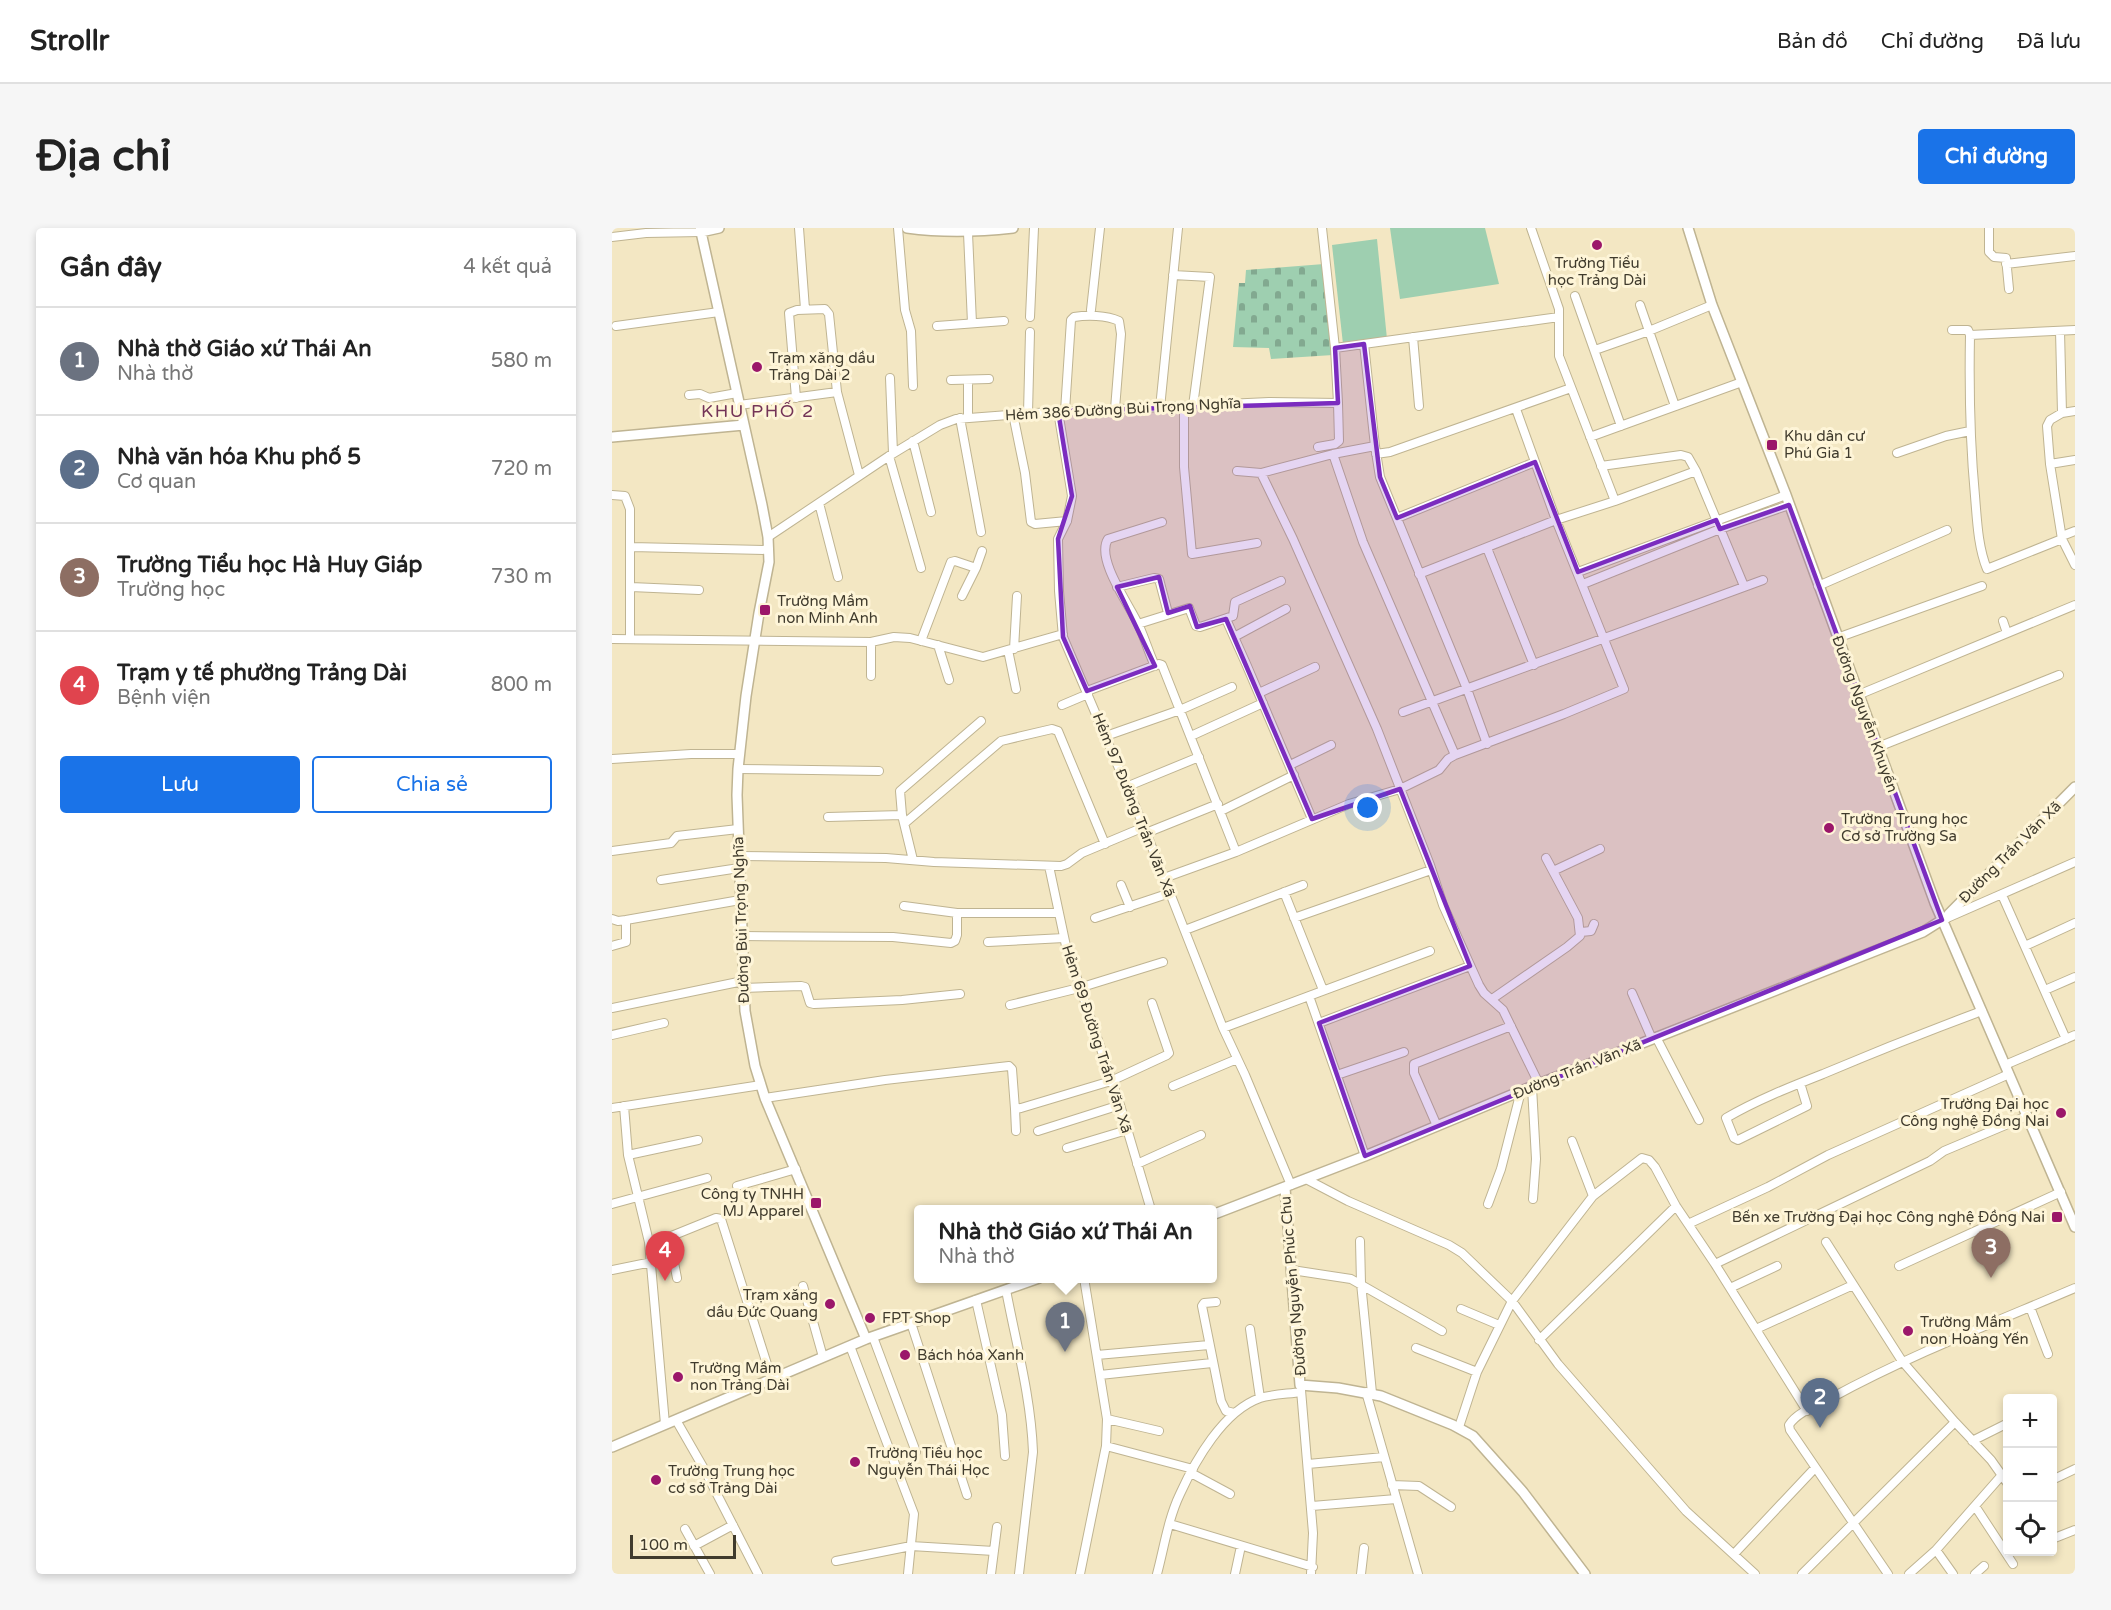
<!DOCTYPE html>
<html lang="vi">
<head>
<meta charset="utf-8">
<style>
	:root { --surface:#fff; --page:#f6f6f6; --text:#222; --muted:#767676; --line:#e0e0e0; --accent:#1a73e8 }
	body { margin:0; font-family:"Varela Round",sans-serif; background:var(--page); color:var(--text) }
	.controls { position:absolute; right:18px; bottom:18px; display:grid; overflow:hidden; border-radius:6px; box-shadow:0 3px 9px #0003 }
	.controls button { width:54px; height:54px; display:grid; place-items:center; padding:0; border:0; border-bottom:2px solid var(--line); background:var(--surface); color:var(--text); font:30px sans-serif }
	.scale { position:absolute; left:18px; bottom:15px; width:106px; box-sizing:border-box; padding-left:6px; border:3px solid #403b2d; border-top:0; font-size:16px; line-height:21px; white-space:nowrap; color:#403b2d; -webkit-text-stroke:4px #fef5d8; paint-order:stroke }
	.you { position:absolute; left:756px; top:580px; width:21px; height:21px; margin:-15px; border:4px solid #fff; border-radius:50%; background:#1a73e8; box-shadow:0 0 0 9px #1a73e833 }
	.badge { display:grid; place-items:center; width:39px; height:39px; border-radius:50%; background:var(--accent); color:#fff; font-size:20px; font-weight:700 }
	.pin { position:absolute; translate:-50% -50px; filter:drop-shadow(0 2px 3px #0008) }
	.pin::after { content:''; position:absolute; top:32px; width:21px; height:18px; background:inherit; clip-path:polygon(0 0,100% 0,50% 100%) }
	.popup { position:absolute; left:302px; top:977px; width:303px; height:78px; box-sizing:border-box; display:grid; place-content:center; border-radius:6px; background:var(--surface); filter:drop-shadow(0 2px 4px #0005); font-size:20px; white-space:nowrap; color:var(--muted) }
	.popup b { font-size:22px; color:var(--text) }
	.popup::after { content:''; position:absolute; left:50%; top:100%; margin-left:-12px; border:12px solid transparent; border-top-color:var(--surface) }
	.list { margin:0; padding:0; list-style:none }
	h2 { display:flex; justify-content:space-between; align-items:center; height:78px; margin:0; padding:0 24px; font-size:26px }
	h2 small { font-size:20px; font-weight:400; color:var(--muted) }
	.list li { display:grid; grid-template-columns:39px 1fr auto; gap:18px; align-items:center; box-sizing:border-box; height:108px; padding:0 24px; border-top:2px solid var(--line) }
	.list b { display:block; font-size:22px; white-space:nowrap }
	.list p { margin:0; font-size:20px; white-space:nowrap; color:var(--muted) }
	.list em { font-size:20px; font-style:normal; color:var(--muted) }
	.actions { display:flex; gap:12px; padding:18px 24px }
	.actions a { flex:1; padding:14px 0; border:2px solid var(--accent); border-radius:6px; text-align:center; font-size:21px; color:var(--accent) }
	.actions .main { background:var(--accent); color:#fff }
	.icon { flex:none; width:33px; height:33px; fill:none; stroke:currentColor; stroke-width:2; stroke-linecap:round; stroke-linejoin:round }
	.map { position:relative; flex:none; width:1463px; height:1346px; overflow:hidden; border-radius:6px }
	header { display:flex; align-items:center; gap:36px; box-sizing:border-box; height:84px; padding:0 30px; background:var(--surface); border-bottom:2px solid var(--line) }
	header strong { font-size:28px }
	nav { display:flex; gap:33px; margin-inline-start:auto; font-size:21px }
	.intro { display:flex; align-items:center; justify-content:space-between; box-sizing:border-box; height:144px; padding:0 36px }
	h1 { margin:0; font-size:42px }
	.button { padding:15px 27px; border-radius:6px; background:var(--accent); color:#fff; font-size:21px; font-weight:700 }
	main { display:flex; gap:36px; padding:0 36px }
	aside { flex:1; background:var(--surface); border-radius:6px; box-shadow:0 3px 9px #0003 }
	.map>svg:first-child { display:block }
	.cemetery { fill:url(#cemetery-stones) }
	.pitch { fill:#9ecfb0 }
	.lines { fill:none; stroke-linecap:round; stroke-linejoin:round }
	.minor-casing { stroke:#bfb492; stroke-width:10 }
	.tertiary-casing { stroke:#bfb492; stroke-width:12 }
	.minor { stroke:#fff; stroke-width:8 }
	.tertiary { stroke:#fff; stroke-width:9 }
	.marked { fill:#7b2cbf; fill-opacity:0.2; stroke:#7b2cbf; stroke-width:4.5; stroke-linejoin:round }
	.poi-dot { fill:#9b176a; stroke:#fef5d8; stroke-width:2 }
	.labels { text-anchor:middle; stroke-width:6; stroke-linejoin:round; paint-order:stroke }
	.poi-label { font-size:15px; fill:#403b2d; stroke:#fef5d8; text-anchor:start }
	.street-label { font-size:15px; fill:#403b2d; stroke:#fef5d8 }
	.quarter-label { font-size:18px; letter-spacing:1.5px; fill:#743457; stroke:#fef5d8 }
</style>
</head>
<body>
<header>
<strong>Strollr</strong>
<nav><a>Bản đồ</a><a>Chỉ đường</a><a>Đã lưu</a></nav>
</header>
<div class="intro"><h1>Địa chỉ</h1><a class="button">Chỉ đường</a></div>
<main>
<aside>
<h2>Gần đây<small>4 kết quả</small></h2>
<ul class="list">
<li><span class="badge" style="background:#6b7280">1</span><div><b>Nhà thờ Giáo xứ Thái An</b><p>Nhà thờ</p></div><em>580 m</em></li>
<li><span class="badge" style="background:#5c6f8a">2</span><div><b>Nhà văn hóa Khu phố 5</b><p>Cơ quan</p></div><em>720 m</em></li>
<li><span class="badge" style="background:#8d6e63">3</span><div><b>Trường Tiểu học Hà Huy Giáp</b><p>Trường học</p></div><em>730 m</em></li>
<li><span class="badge" style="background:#e0444e">4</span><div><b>Trạm y tế phường Trảng Dài</b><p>Bệnh viện</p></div><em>800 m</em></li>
</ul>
<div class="actions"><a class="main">Lưu</a><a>Chia sẻ</a></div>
</aside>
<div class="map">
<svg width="1463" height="1346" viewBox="0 0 1463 1346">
	<defs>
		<pattern id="cemetery-stones" width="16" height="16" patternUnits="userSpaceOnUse" patternTransform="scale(1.5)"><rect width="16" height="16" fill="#9ecfb0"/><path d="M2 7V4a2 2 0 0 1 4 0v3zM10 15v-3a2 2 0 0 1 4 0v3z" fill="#82a990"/></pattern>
	</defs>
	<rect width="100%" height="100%" fill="#f3e7c3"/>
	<path class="cemetery" d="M712,36L721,127L659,131L657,120L621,119L627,55H633L634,42Z"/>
	<path class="pitch" d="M778,0H873L887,56L788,71Z
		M765,11L775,111L731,116L720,17Z"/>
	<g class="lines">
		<defs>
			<path id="minor" d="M187,0L193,81
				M286,0L293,82L299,103L301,158
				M919,0L947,81V128L1003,273
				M1377,0V24L1382,29L1394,30L1397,61
				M356,5L360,95
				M0,9L34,5L89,4L88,0
				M1394,36L1463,28
				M561,47L598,49L581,178
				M963,68L1009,198
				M1028,77L1063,178
				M479,82L488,0
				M418,89L422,0
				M4,98L107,84
				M325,98L392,93
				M1340,102H1356L1358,107C1357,161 1358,215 1363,268C1365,292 1366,319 1375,341L1450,311
				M1448,103L1450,185L1438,192L1435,198L1438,236L1450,311L1463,337
				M1358,107L1463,102
				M801,109L807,178
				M752,116L763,218L768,249L855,461L875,516
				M723,120L947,89
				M983,122L1037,103L1100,77
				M278,150L281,225
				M339,152L377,151
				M356,152V188
				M77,167L88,166L97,170L125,165
				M184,170L177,85L185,82L213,81L217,86L225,164L247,247
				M127,177L225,164
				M572,178V239L580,326L645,315
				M548,180L566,0
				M446,183L460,268L455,293L446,311L447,363L451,409L532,599L611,800L633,847L679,957
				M453,183L459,92L462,89C475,87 494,87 507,93L509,106L503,181
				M416,185L418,104
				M1450,185L1463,183
				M401,186L413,245L419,294L423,296L455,293
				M348,190L369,304
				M978,209L1130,154
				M301,213L319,284
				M706,219L723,216L727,213L726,175
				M1285,225L1334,208L1358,203
				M721,226L751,314L843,527
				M764,226L778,224L959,160
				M277,228L309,340
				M1438,236L1463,232
				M989,238L1069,227L1076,229L1084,243L1132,358
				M625,243L649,245L681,311L765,501L818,637L831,677L867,757L872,765L891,782L927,856
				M649,245L721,226L763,218
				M0,267L13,268L18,281V411
				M207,275L226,349
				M785,290L923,234
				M1450,308L1463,303
				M156,309L277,228L328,197L344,191L423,185L657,174L726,175L723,120L710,0
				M19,319L157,322
				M875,320L922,437
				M966,344L1174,267
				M807,346L944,292L1003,273L1084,243
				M971,356L1108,301L1177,277
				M1206,358L1335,302
				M19,359L87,362
				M505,359L542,350L547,351L556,385
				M350,368L364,340L370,323
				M614,391L635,438L700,591
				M1391,393L1395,405
				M526,396L577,380L584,398L588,399L621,388L623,374L669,353
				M622,409L674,381
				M1225,410L1370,358
				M0,411L259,414L282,409L298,410L371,429L451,406
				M309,413L339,334L343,333L364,340
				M326,417L337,452
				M402,421L405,368
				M396,422L404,461
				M543,438C537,425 533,411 527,398C519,379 483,331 496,311L550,294
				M259,448V414
				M475,463L547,436L550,437L624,624
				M647,465L703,439
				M1246,467L1463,377
				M450,477L476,466
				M791,484L1151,352
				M494,508L568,482L620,459
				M579,508L651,475
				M1266,519L1447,447
				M0,531L79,526H127
				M678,537L719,517
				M126,541L267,543
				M514,559L587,529
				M609,583L682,547
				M216,589L290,587
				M293,595L389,513L440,501L446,503L493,616
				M534,605L606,576
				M0,623L59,615L65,608L126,601
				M127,628L274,630L322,634L449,638L455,636L470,625L532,599
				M301,632L290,587L288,563L369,493
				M437,638L454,718L508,877L539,982
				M941,643L988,621
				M552,650L624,624L737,576L788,561L827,542L836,531L843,527L952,486L1012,461L944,292L904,181
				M49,652L127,640
				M509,657L518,679
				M672,664L711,762
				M1390,667L1454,811
				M292,678L345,685
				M483,690L558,665
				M682,690L819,642
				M1335,690L1463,634
				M0,691L6,693L14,692
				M573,702L691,657
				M969,704L979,703L982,696
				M129,708L281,709L339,715L343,713L345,707V685H447
				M376,714L452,710
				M0,718L14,714V692L128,672
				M1413,718L1463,695
				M131,760L189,758L193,759L198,775L202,776L290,772L348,766
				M1433,762L1463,749
				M1020,765L1040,811
				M697,768L753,928
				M880,771L955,719L968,708L966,690L934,630
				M398,777L467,760L551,734
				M0,780L131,753
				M707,795L858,738
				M611,800L818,723
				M0,807L52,795
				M1044,809L1087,892
				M1393,837L1463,807
				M725,847L792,824
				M1188,855L1195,878L1126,912L1122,910L1114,890C1145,872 1178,859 1211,846C1263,824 1316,803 1370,783
				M561,858L625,831
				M920,859L924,931L921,971
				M153,870L273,852L397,838L400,841L403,881L409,880L499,853L555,827L557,825L540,775
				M12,878L16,927L37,1014L53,1196
				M0,880L149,857
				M403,881L404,903
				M825,898L802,845V836L899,798
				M426,903L508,877
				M960,913L981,968
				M455,920L515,902
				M16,927L86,912
				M525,936L589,907
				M694,951L736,973L837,1017L850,1025L900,1073L946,1136L1074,1283L1143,1346
				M125,958L184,941
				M0,976L95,950
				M876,976L889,941L909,863
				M1076,996L1156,959L1216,927L1397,846
				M57,1009L65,1050
				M748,1013L749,1055L760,1165
				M37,1014L57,1009L104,990L109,991L160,1152
				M1214,1014L1290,1133L1343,1194L1379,1232L1396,1256
				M1103,1036L1318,933L1332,923L1415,888
				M1287,1038L1449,964
				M0,1042L40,1034
				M680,1042L739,1051L830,1103
				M191,1058L211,1129
				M1118,1060L1165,1038
				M394,1062C404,1115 419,1169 421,1224L407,1346
				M364,1072L390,1187L393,1228
				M604,1074L592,1075L590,1078L609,1173L614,1183L622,1185
				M1418,1079L1436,1126
				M849,1081L887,1097
				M299,1095L355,1267
				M638,1101L648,1170
				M1144,1101L1241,1057
				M261,1109L304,1224
				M927,1112L1064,978
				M238,1118L302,1286L296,1346
				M804,1120L865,1144
				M485,1127L597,1117
				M488,1147L600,1135
				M689,1162L701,1305L699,1346
				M754,1164L806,1346
				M495,1191L547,1203
				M64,1192L91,1239L146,1346
				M847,1199L865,1144L900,1073L981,968L1030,930L1037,932L1043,939L1064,978L1103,1036L1195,1183
				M1360,1213L1396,1195
				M494,1218L581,1241
				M696,1236L772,1229
				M579,1245L618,1266
				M1440,1252L1463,1241
				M780,1257L807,1258L839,1279
				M700,1278L784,1271
				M1363,1278L1401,1336
				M558,1296L701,1339
				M73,1301L98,1346
				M1440,1311L1463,1302
				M82,1318L121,1297
				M1324,1322L1341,1346
				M1122,1326L1203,1240
				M224,1333L299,1318L382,1323
				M379,1346L385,1299
				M468,1346L494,1218L495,1191L472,1050
				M545,1346C552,1320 556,1291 568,1266C583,1233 611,1183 648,1170C661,1166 676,1166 689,1164
				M623,1346L629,1318
				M749,1346L752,1320
				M1190,1346L1343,1194
				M1276,1346L1178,1202L1177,1197C1185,1184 1206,1177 1219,1170C1298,1127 1381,1095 1463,1060
				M1297,1346L1324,1322L1390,1247
				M1363,1346L1372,1338"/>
			<path id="tertiary" d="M107,0L89,4L150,277L156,309L157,334L147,385L134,468L126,541L125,567L133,783L143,838L153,870L254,1111
				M295,0C332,5 364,4 401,0
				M1076,0L1100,77L1174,267L1323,675L1463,999
				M0,209L132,197
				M1334,690L1337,686L1463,559
				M673,960L688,1157L726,1160L769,1168L841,1197L861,1208L911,1264L973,1346
				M600,987L753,928L909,863L1311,704L1330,692
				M0,1219L254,1111L427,1050"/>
		</defs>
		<use href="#minor" class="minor-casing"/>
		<use href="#tertiary" class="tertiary-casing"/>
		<use href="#minor" class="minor"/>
		<use href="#tertiary" class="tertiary"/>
	</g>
	<path class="marked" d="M752,116L768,249L785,290L923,234L966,344L1104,292L1108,301L1177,277L1330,692L753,928L707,795L858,738L788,561L700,591L614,391L585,399L578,378L556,385L547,349L505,359L543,438L475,463L451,409L446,311L460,268L446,183L726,175L723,120Z"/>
	<g class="poi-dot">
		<circle cx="985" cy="17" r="6"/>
		<circle cx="145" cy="139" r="6"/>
		<rect x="1154" y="211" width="12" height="12" rx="3"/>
		<rect x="147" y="376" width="12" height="12" rx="3"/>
		<circle cx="1217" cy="600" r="6"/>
		<circle cx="1449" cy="885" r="6"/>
		<rect x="198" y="969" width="12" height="12" rx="3"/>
		<rect x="1439" y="983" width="12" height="12" rx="3"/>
		<circle cx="218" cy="1076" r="6"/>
		<circle cx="258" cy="1090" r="6"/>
		<circle cx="1296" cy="1103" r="6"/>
		<circle cx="293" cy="1127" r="6"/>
		<circle cx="66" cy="1149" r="6"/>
		<circle cx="243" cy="1234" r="6"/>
		<circle cx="44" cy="1252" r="6"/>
	</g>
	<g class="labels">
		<g class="poi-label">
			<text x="985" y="40" text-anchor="middle">Trường Tiểu<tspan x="985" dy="17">học Trảng Dài</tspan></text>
			<text x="157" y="135">Trạm xăng dầu<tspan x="157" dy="17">Trảng Dài 2</tspan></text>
			<text x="1172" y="213">Khu dân cư<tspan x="1172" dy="17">Phú Gia 1</tspan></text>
			<text x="165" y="378">Trường Mầm<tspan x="165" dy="17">non Minh Anh</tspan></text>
			<text x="1229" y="596">Trường Trung học<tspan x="1229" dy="17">Cơ sở Trường Sa</tspan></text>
			<text x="1437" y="881" text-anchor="end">Trường Đại học<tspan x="1437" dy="17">Công nghệ Đồng Nai</tspan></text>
			<text x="192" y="971" text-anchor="end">Công ty TNHH<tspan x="192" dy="17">MJ Apparel</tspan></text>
			<text x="1433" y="994" text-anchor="end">Bến xe Trường Đại học Công nghệ Đồng Nai</text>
			<text x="206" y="1072" text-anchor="end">Trạm xăng<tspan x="206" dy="17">dầu Đức Quang</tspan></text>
			<text x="270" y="1095">FPT Shop</text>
			<text x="1308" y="1099">Trường Mầm<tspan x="1308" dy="17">non Hoàng Yến</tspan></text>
			<text x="305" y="1132">Bách hóa Xanh</text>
			<text x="78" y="1145">Trường Mầm<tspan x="78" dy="17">non Trảng Dài</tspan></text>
			<text x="255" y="1230">Trường Tiểu học<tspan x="255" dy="17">Nguyễn Thái Học</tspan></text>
			<text x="56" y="1248">Trường Trung học<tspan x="56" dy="17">cơ sở Trảng Dài</tspan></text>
		</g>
		<g class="street-label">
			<text transform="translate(511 181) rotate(-3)" y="5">Hẻm 386 Đường Bùi Trọng Nghĩa</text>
			<text transform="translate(1253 486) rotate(70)" y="5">Đường Nguyễn Khuyến</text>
			<text transform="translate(522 577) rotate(68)" y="5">Hẻm 97 Đường Trần Văn Xã</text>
			<text transform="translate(1398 624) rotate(-45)" y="5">Đường Trần Văn Xã</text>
			<text transform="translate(129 692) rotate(-92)" y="5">Đường Bùi Trọng Nghĩa</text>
			<text transform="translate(485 811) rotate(72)" y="5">Hẻm 69 Đường Trần Văn Xã</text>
			<text transform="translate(965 841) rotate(-22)" y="5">Đường Trần Văn Xã</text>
			<text transform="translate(681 1058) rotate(-95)" y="5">Đường Nguyễn Phúc Chu</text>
		</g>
		<g class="quarter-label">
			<text x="146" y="189">KHU PHỐ 2</text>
		</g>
	</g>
</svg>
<div class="controls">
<button>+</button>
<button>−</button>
<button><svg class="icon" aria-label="locate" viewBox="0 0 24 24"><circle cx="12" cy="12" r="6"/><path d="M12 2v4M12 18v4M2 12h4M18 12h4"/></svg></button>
</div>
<div class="scale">100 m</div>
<div class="you"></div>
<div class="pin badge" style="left:453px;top:1124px;background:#6b7280">1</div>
<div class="popup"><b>Nhà thờ Giáo xứ Thái An</b>Nhà thờ</div>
<div class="pin badge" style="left:1208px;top:1200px;background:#5c6f8a">2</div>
<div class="pin badge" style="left:1379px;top:1050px;background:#8d6e63">3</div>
<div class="pin badge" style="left:53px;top:1053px;background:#e0444e">4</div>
</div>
</main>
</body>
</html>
